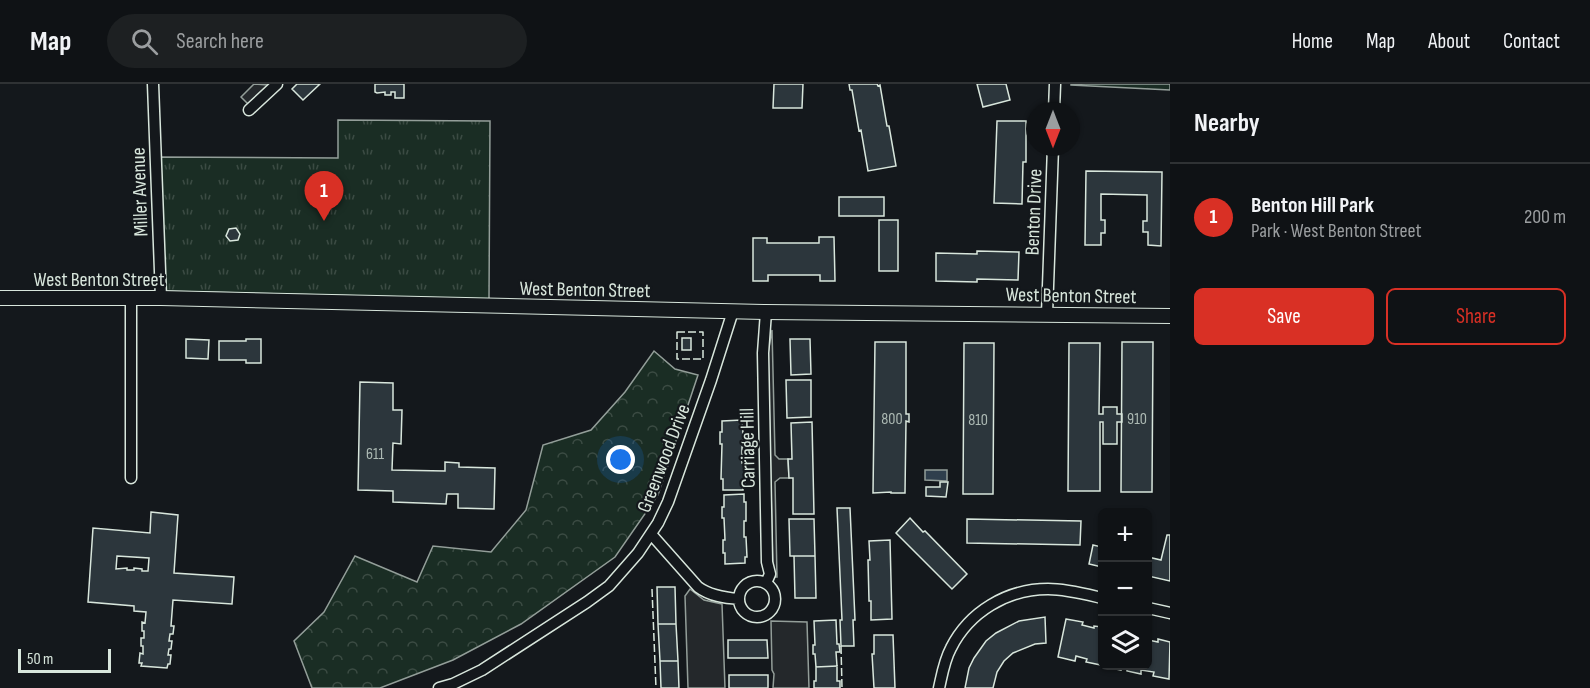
<!DOCTYPE html>
<html lang="en">
<head>
<meta charset="utf-8">
<style>
	:root { --surface:#0f1215; --page:#1d2022; --text:#f1f3f6; --muted:#9b9ea0; --line:#2f3234; --accent:#d93025 }
	body { margin:0; font-family:"Sofia Sans Condensed",sans-serif; background:var(--page); color:var(--text) }
	.controls { position:absolute; right:18px; bottom:18px; display:grid; overflow:hidden; border-radius:9px; box-shadow:0 2px 4px #0004 }
	.controls button { width:54px; height:54px; display:grid; place-items:center; padding:0; border:0; border-bottom:2px solid var(--line); background:var(--surface); color:var(--text); font:30px sans-serif }
	.compass { position:absolute; left:1026px; top:18px; width:54px; height:54px; border-radius:50%; background:var(--surface); box-shadow:0 2px 4px #0004; rotate:180deg }
	.scale { position:absolute; left:18px; bottom:15px; width:93px; box-sizing:border-box; padding-left:6px; border:3px solid #d8e6dc; border-top:0; font-size:16px; line-height:21px; white-space:nowrap; color:#d8e6dc; -webkit-text-stroke:4px #14181c; paint-order:stroke }
	.you { position:absolute; left:621px; top:376px; width:21px; height:21px; margin:-15px; border:4px solid #fff; border-radius:50%; background:#1a73e8; box-shadow:0 0 0 9px #1a73e833 }
	.badge { display:grid; place-items:center; width:39px; height:39px; border-radius:50%; background:var(--accent); color:#fff; font-size:20px; font-weight:700 }
	.pin { position:absolute; translate:-50% -50px; filter:drop-shadow(0 2px 3px #0008) }
	.pin::after { content:''; position:absolute; top:32px; width:21px; height:18px; background:inherit; clip-path:polygon(0 0,100% 0,50% 100%) }
	.list { margin:0; padding:0; list-style:none }
	h2 { display:flex; justify-content:space-between; align-items:center; height:78px; margin:0; padding:0 24px; font-size:26px }
	h2 small { font-size:20px; font-weight:400; color:var(--muted) }
	.list li { display:grid; grid-template-columns:39px 1fr auto; gap:18px; align-items:center; box-sizing:border-box; height:108px; padding:0 24px; border-top:2px solid var(--line) }
	.list b { display:block; font-size:22px; white-space:nowrap }
	.list p { margin:0; font-size:20px; white-space:nowrap; color:var(--muted) }
	.list em { font-size:20px; font-style:normal; color:var(--muted) }
	.actions { display:flex; gap:12px; padding:18px 24px }
	.actions a { flex:1; padding:14px 0; border:2px solid var(--accent); border-radius:9px; text-align:center; font-size:21px; color:var(--accent) }
	.actions .main { background:var(--accent); color:#fff }
	.icon { flex:none; width:33px; height:33px; fill:none; stroke:currentColor; stroke-width:2; stroke-linecap:round; stroke-linejoin:round }
	.map { position:relative; flex:none; width:1170px; height:604px; overflow:hidden }
	header { display:flex; align-items:center; gap:36px; box-sizing:border-box; height:84px; padding:0 30px; background:var(--surface); border-bottom:2px solid var(--line) }
	header strong { font-size:28px }
	nav { display:flex; gap:33px; margin-inline-start:auto; font-size:21px }
	.search { width:420px; height:54px; background:var(--page); display:flex; align-items:center; gap:15px; box-sizing:border-box; padding:0 21px; border-radius:33px; color:var(--muted); font-size:22px }
	main { display:flex }
	aside { flex:1; background:var(--surface) }
	.map>svg:first-child { display:block }
	.forest { fill:url(#forest-crowns); stroke:#939e99; stroke-width:1.5 }
	.park { fill:url(#park-tufts); stroke:#939e99; stroke-width:1.5 }
	.parking { fill:#24282b; stroke:#939e99; stroke-width:1.5 }
	.water { fill:#2f3f4d; stroke:#939e99; stroke-width:1.5 }
	.building { fill:#2c363c; stroke:#d8e6dc; stroke-width:1.5; fill-rule:evenodd }
	.lines { fill:none; stroke-linecap:round; stroke-linejoin:round }
	.minor-casing { stroke:#d8e6dc; stroke-width:13 }
	.tertiary-casing { stroke:#d8e6dc; stroke-width:16 }
	.minor { stroke:#14181c; stroke-width:10 }
	.tertiary { stroke:#14181c; stroke-width:14 }
	.fence { stroke:#d8e6dc; stroke-width:1.5; stroke-dasharray:8 3; stroke-linecap:butt }
	.labels { text-anchor:middle; stroke-width:4.5; stroke-linejoin:round; paint-order:stroke }
	.number-label { font-size:16px; fill:#adbab4 }
	.street-label { font-size:20px; fill:#d8e6dc; stroke:#14181c }
</style>
</head>
<body>
<header>
<strong>Map</strong>
<div class="search"><svg class="icon" aria-label="search" viewBox="0 0 24 24"><circle cx="10" cy="10" r="6"/><path d="M15 15l6 6"/></svg>Search here</div>
<nav><a>Home</a><a>Map</a><a>About</a><a>Contact</a></nav>
</header>
<main>
<div class="map">
<svg width="1170" height="604" viewBox="0 0 1170 604">
	<defs>
		<pattern id="forest-crowns" width="20" height="18" patternUnits="userSpaceOnUse" patternTransform="scale(1.5)"><rect width="20" height="18" fill="#1a2d24"/><path d="M2 6a3 3 0 1 1 6 0M12 15a3 3 0 1 1 6 0" fill="none" stroke="#3b4b43"/></pattern>
		<pattern id="park-tufts" width="24" height="20" patternUnits="userSpaceOnUse" patternTransform="scale(1.5)"><rect width="24" height="20" fill="#1a2d24"/><path d="M3 7l-1-3M5 7V3M7 7l1-3M15 17l-1-3M17 17v-4M19 17l1-3" fill="none" stroke="#3b4b43"/></pattern>
	</defs>
	<rect width="100%" height="100%" fill="#14181c"/>
	<path class="forest" d="M1071,0H1170V6L1071,1Z
		M654,267L675,285L698,291L658,411L615,473L521,540L453,576L380,604H312L294,557L324,528L355,472L417,498L433,462L491,468L526,426L543,361L591,346L625,308Z"/>
	<path class="park" d="M338,36L490,37L489,215L160,207L155,73L338,74Z"/>
	<path class="parking" d="M254,0L269,1L248,20L241,13Z
		M772,246L775,371L779,375H788L789,394H780L775,398L777,493H773L768,269Z
		M690,505L704,516L722,520L725,604H688L685,512Z
		M771,537L807,538L809,604H773L774,590L772,586Z"/>
	<path class="water" d="M925,386H947V397L925,396Z"/>
	<path class="building" d="M297,0H320L303,16L292,5Z
		M375,0H404V14H395V8H391V11H385V8L377,9L375,8Z
		M774,0H803L802,24H773Z
		M849,0H877L878,2L880,1L887,42H889L896,82L868,87L861,46L859,47L852,6H850Z
		M977,0H1006L1010,16L983,23Z
		M997,37H1026V78H1023L1022,120L994,119Z
		M1086,87L1162,88L1161,162L1148,161V148H1143V137H1147V111L1101,110V136H1105V149H1101V161H1085Z
		M839,113H884V132H839Z
		M879,136H898V187H879Z
		M236,144L240,150L238,156L230,157L226,152L229,145Z
		M819,153H834L835,197H820V191H768V197H753V154H767V159H819Z
		M977,167L1019,168L1018,196L977,195V198L936,197V169L977,170Z
		M682,254H691V266H682Z
		M186,255L209,256L208,275L186,274Z
		M246,255H261V279H246V276H219V257H246Z
		M790,255H810L811,290L791,291Z
		M875,258H906V330H909V338L906,337L905,409H891V408L873,409Z
		M1122,258H1153L1152,408H1121Z
		M964,259H994L993,410H963Z
		M1069,259H1100L1099,330H1103V323H1117V330H1122V338H1117V360H1103V338H1100V407H1068Z
		M786,296H811V333L787,334Z
		M360,298L393,299V326H402L401,360L393,359L392,386L445,387V378L459,379V383L495,384L494,425L458,424V410H447L446,420L393,418V407L358,406Z
		M742,336L744,363H742V379H745V399H743V406H723V395H721L722,360H720V348H722V337Z
		M812,338L814,430H793V394H789L788,375H792L791,339Z
		M940,398H948L946,413L926,412V403H940Z
		M744,410V418H746V437H744V453H746L747,473H745V479L725,480V469H723V456H725L724,434H722V423H724V411Z
		M837,424H850L855,536H853L854,562H841L840,536H842Z
		M151,428L178,431L174,489L234,493L232,520L173,516L171,542H174L173,550H170L169,557H172L171,565H169L168,571H171L170,580H168L167,584L141,582L142,579H139L140,569L143,570V562H141V554H144V547H142V538L145,539L146,528L134,527V522L88,518L93,444L150,449ZM117,472L149,474L148,487H142V485L134,484V486H127V484L116,485Z
		M910,434L923,448L925,447L967,490L952,505L896,449Z
		M789,435H814L815,472H790Z
		M967,435L1081,437L1080,461L967,459Z
		M1167,451H1170V497L1148,492V473L1161,476Z
		M890,456L892,535L871,536V517H869L868,476H870L869,457Z
		M1093,461L1102,463V483L1089,480Z
		M794,472H815L816,514H795Z
		M657,503H675L676,540H658Z
		M1045,533L1046,559L1035,560L1013,569L1004,577L997,588L993,604H965L969,584L974,574L986,557L996,549L1019,537Z
		M1066,535L1083,538L1082,541L1094,544V542L1102,543V577L1101,581L1086,578L1087,575L1076,572L1075,577L1058,573Z
		M836,536L837,560H839L840,568H836L837,582L816,583L815,570H813V561H815L814,537Z
		M658,540H676L678,577H660Z
		M874,551H893L895,604H874L872,570H874Z
		M1148,553H1149L1148,556L1158,558V555L1170,558L1169,595L1153,592L1154,588L1141,586V590L1127,587V583L1122,582L1121,586L1106,583V582H1148Z
		M728,556H767L768,574H728Z
		M660,577H678L679,604H661Z
		M837,582V597H840V604H814V597H816V583Z
		M729,591H768V604H729Z"/>
	<g class="lines">
		<defs>
			<path id="minor" d="M153,0L161,214
				M249,26L277,0
				M1054,27L1055,0
				M1047,230L1053,63
				M131,394V214
				M651,450L698,503C710,512 725,514 739,515
				M739 515a18 18 0 1 1 36 0a18 18 0 1 1-36 0Z
				M766,499L770,490L767,478L763,269L766,228
				M1148,524L1170,529
				M439,604L453,600L482,586L587,518L609,502L638,469L658,439L668,418L711,296L733,227
				M939,604C942,591 944,577 951,564C969,528 1007,505 1048,505C1066,505 1085,510 1102,514"/>
			<path id="tertiary" d="M0,214H161L766,228L1170,232"/>
		</defs>
		<use href="#minor" class="minor-casing"/>
		<use href="#tertiary" class="tertiary-casing"/>
		<use href="#minor" class="minor"/>
		<use href="#tertiary" class="tertiary"/>
		<path class="fence" d="M677,248H703V275H677Z
			M652,505L656,604
			M841,562L842,604"/>
	</g>
	<g class="labels">
		<g class="number-label">
			<text x="892" y="340">800</text>
			<text x="1137" y="340">910</text>
			<text x="978" y="341">810</text>
			<text x="375" y="375">611</text>
		</g>
		<g class="street-label">
			<text transform="translate(139 108) rotate(-92)" y="7">Miller Avenue</text>
			<text transform="translate(1033 128) rotate(-88)" y="7">Benton Drive</text>
			<text x="99" y="202">West Benton Street</text>
			<text transform="translate(585 205) rotate(1)" y="7">West Benton Street</text>
			<text transform="translate(1071 211) rotate(1)" y="7">West Benton Street</text>
			<text transform="translate(747 364) rotate(-91)" y="7">Carriage Hill</text>
			<text transform="translate(663 374) rotate(-69)" y="7">Greenwood Drive</text>
		</g>
	</g>
</svg>
<div class="controls">
<button>+</button>
<button>−</button>
<button><svg class="icon" aria-label="layers" viewBox="0 0 24 24"><path d="M12 4l9 5-9 5-9-5zM3 14l9 5 9-5"/></svg></button>
</div>
<svg class="compass" viewBox="-18 -18 36 36"><path d="M0-13l5 13h-10z" fill="#e53935"/><path d="M0 13l5-13h-10z" fill="#9b9ea0"/></svg>
<div class="scale">50 m</div>
<div class="you"></div>
<div class="pin badge" style="left:324px;top:137px">1</div>
</div>
<aside>
<h2>Nearby<small></small></h2>
<ul class="list">
<li><span class="badge">1</span><div><b>Benton Hill Park</b><p>Park · West Benton Street</p></div><em>200 m</em></li>
</ul>
<div class="actions"><a class="main">Save</a><a>Share</a></div>
</aside>
</main>
</body>
</html>
